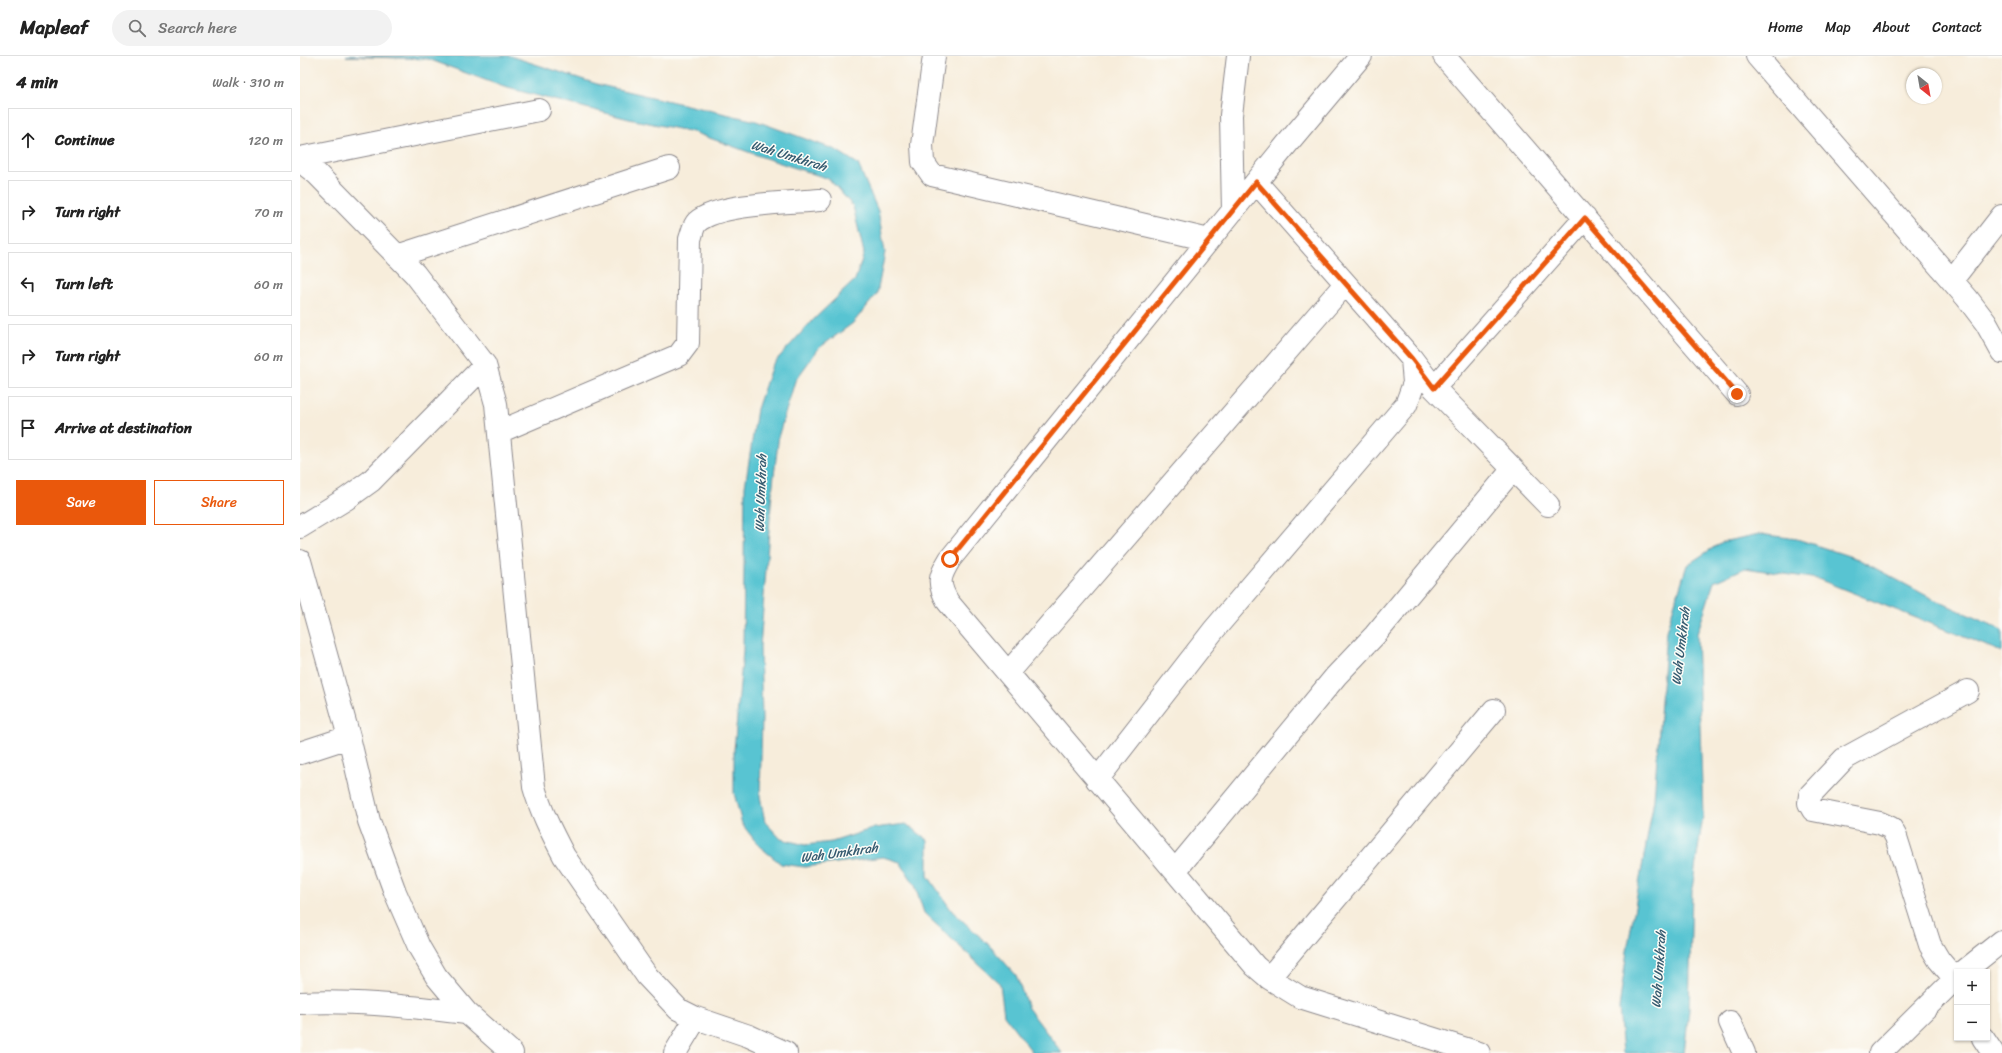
<!DOCTYPE html>
<html lang="en">
<head>
<meta charset="utf-8">
<style>
	:root { --surface:#fff; --page:#f2f2f2; --text:#222; --muted:#767676; --line:#e0e0e0; --accent:#ea580c }
	body { margin:0; font-family:Sriracha,sans-serif; background:var(--page); color:var(--text) }
	.controls { position:absolute; right:12px; bottom:12px; display:grid; overflow:hidden; border-radius:0px; box-shadow:0 1px 3px #0004 }
	.controls button { width:36px; height:36px; display:grid; place-items:center; padding:0; border:0; border-bottom:1px solid var(--line); background:var(--surface); color:var(--text); font:20px sans-serif }
	.compass { position:absolute; left:1606px; top:12px; width:36px; height:36px; border-radius:50%; background:var(--surface); box-shadow:0 1px 3px #0004; rotate:149deg }
	.stop { position:absolute; width:12px; height:12px; margin:-9px; border:3px solid #ea580c; border-radius:50%; background:#fff }
	.stop.end { background:#ea580c; border-color:#fff; box-shadow:0 1px 4px #0008 }
	.list { margin:0; padding:0; list-style:none }
	h2 { display:flex; justify-content:space-between; align-items:center; height:52px; margin:0; padding:0 16px; font-size:17px }
	h2 small { font-size:13px; font-weight:400; color:var(--muted) }
	.list li { display:grid; grid-template-columns:26px 1fr auto; gap:12px; align-items:center; box-sizing:border-box; height:64px; margin:0 8px 8px; padding:0 8px; border:1px solid var(--line); border-radius:0px }
	.list b { display:block; font-size:15px; white-space:nowrap }
	.list em { font-size:13px; font-style:normal; color:var(--muted) }
	.actions { display:flex; gap:8px; padding:12px 16px }
	.actions a { flex:1; padding:9px 0; border:1px solid var(--accent); border-radius:0px; text-align:center; font-size:14px; color:var(--accent) }
	.actions .main { background:var(--accent); color:#fff }
	.icon { flex:none; width:22px; height:22px; fill:none; stroke:currentColor; stroke-width:2; stroke-linecap:round; stroke-linejoin:round }
	.map { position:relative; flex:none; width:1702px; height:997px; overflow:hidden }
	header { display:flex; align-items:center; gap:24px; box-sizing:border-box; height:56px; padding:0 20px; background:var(--surface); border-bottom:1px solid var(--line) }
	header strong { font-size:19px }
	nav { display:flex; gap:22px; margin-inline-start:auto; font-size:14px }
	.search { width:280px; height:36px; background:var(--page); display:flex; align-items:center; gap:10px; box-sizing:border-box; padding:0 14px; border-radius:22px; color:var(--muted); font-size:15px }
	main { display:flex }
	aside { flex:1; background:var(--surface) }
	.map>svg:first-child { display:block }
	.water { fill:#58c4d2; stroke:#3d7386 }
	.lines { fill:none; stroke-linecap:round; stroke-linejoin:round }
	.street-casing { stroke:#8c888b; stroke-width:24 }
	.street { stroke:#fff; stroke-width:22 }
	.route { stroke:#ea580c; stroke-width:5 }
	.labels { text-anchor:middle; stroke-width:3; stroke-linejoin:round; paint-order:stroke }
	.water-label { font-size:13px; font-style:italic; fill:#355b70; stroke:#fdfcf7 }
</style>
</head>
<body>
<header>
<strong>Mapleaf</strong>
<div class="search"><svg class="icon" aria-label="search" viewBox="0 0 24 24"><circle cx="10" cy="10" r="6"/><path d="M15 15l6 6"/></svg>Search here</div>
<nav><a>Home</a><a>Map</a><a>About</a><a>Contact</a></nav>
</header>
<main>
<aside>
<h2>4 min<small>Walk · 310 m</small></h2>
<ul class="list">
<li><svg class="icon" aria-label="ahead" viewBox="0 0 24 24"><path d="M12 20V5M6 11l6-6 6 6"/></svg><div><b>Continue</b></div><em>120 m</em></li>
<li><svg class="icon" aria-label="right" viewBox="0 0 24 24"><path d="M7 20v-9h11M14 6l5 5-5 5"/></svg><div><b>Turn right</b></div><em>70 m</em></li>
<li><svg class="icon" aria-label="left" viewBox="0 0 24 24"><path d="M17 20v-9H6M10 6l-5 5 5 5"/></svg><div><b>Turn left</b></div><em>60 m</em></li>
<li><svg class="icon" aria-label="right" viewBox="0 0 24 24"><path d="M7 20v-9h11M14 6l5 5-5 5"/></svg><div><b>Turn right</b></div><em>60 m</em></li>
<li><svg class="icon" aria-label="arrive" viewBox="0 0 24 24"><path d="M6 21V4h12l-3 4 3 4H6"/></svg><div><b>Arrive at destination</b></div></li>
</ul>
<div class="actions"><a class="main">Save</a><a>Share</a></div>
</aside>
<div class="map">
<svg width="1702" height="997" viewBox="0 0 1702 997">
	<rect width="100%" height="100%" fill="#fdfcf7"/>
	<filter id="ink" filterUnits="userSpaceOnUse"><feTurbulence type="fractalNoise" baseFrequency=".025" numOctaves="2"/><feDisplacementMap in="SourceGraphic" scale="8" xChannelSelector="R" yChannelSelector="G"/><feConvolveMatrix kernelMatrix="1 2 1 2 8 2 1 2 1" color-interpolation-filters="sRGB"/></filter>
	<filter id="wash" filterUnits="userSpaceOnUse"><feTurbulence type="fractalNoise" baseFrequency=".012" numOctaves="4" result="noise"/><feDisplacementMap in="SourceGraphic" scale="16" xChannelSelector="R" yChannelSelector="G"/><feGaussianBlur stdDeviation="0.9" result="paint"/><feColorMatrix in="noise" values="0 0 0 0 0 0 0 0 0 0 0 0 0 0 0 0 0 1.4 0 .05"/><feComposite in="paint" operator="in"/></filter>
	<g filter="url(#wash)">
		<rect width="100%" height="100%" fill="#f7eddb"/>
		<path class="water" d="M46,0H210L300,29L456,65L536,94L558,108L578,155L585,196L577,238L553,267L519,292L495,325L479,378L472,436L460,591L462,662L460,740L465,766L481,783L505,789L532,786L574,772L606,768L628,784V820L652,855L688,888L716,919L728,952L762,997H733L704,959L700,928L624,857L615,829L600,806L583,801L505,811L481,808L459,790L442,768L434,737V694L443,595L445,431L457,353L472,309L511,266L555,224L564,197L553,150L529,123L465,102L393,76L329,63L204,31L128,3Z
			M1459,478L1497,483L1558,503L1629,541L1702,574V596L1518,523L1445,512L1414,526L1397,578L1403,760L1392,833L1389,954L1384,997H1323L1319,952L1327,895L1354,744L1366,575L1387,509L1422,486Z"/>
	</g>
	<g filter="url(#ink)">
		<g class="lines">
			<defs>
				<path id="street" d="M634,0L622,89L623,106L632,119L909,184
					M1061,0L987,88L650,503C639,521 637,527 648,546L955,910L969,922L1000,941L1179,997
					M1144,0L1437,338
					M1457,0L1667,242L1686,267L1702,296
					M0,102L239,54
					M0,105L17,118L115,218L185,309L196,348L234,731C241,756 252,777 264,800L347,920L378,953L396,962L449,980L486,997
					M956,126L1112,303L1134,332L1248,449
					M933,155L931,59L938,0
					M97,200L369,112
					M1652,224L1702,160
					M1134,332L1285,162
					M199,376L379,299L388,287L390,183C392,178 393,170 397,166C419,147 490,147 520,144
					M0,471L46,443L71,425L185,309
					M0,505L49,681L69,765L95,836L119,891L136,920L167,957L212,997
					M708,617L1045,228
					M0,697L49,681
					M797,724L913,575L1106,349L1114,327L1112,303
					M875,815L1036,620L1075,579L1213,413
					M1663,916L1702,885
					M969,922L1194,654
					M1655,923L1639,904L1630,889L1596,781L1591,772L1580,767L1513,754L1509,747L1510,739L1544,703L1668,635
					M0,947C56,944 111,951 167,957
					M1430,966L1444,997
					M1683,982L1693,997
					M375,997L396,962
					M1580,997L1657,921"/>
			</defs>
			<use href="#street" class="street-casing"/>
			<use href="#street" class="street"/>
		</g>
	</g>
	<g class="lines" filter="url(#ink)">
		<path class="route" d="M650,503L956,126L1112,303L1134,332L1285,162L1437,338"/>
	</g>
	<g class="labels">
		<g class="water-label">
			<text transform="translate(489 99) rotate(17)" y="5">Wah Umkhrah</text>
			<text transform="translate(460 437) rotate(-88)" y="5">Wah Umkhrah</text>
			<text transform="translate(1380 590) rotate(-83)" y="5">Wah Umkhrah</text>
			<text transform="translate(539 796) rotate(-8)" y="5">Wah Umkhrah</text>
			<text transform="translate(1358 913) rotate(-86)" y="5">Wah Umkhrah</text>
		</g>
	</g>
</svg>
<div class="controls">
<button>+</button>
<button>−</button>
</div>
<svg class="compass" viewBox="-18 -18 36 36"><path d="M0-13l5 13h-10z" fill="#e53935"/><path d="M0 13l5-13h-10z" fill="#767676"/></svg>
<div class="stop" style="left:650px;top:503px"></div>
<div class="stop end" style="left:1437px;top:338px"></div>
</div>
</main>
</body>
</html>
